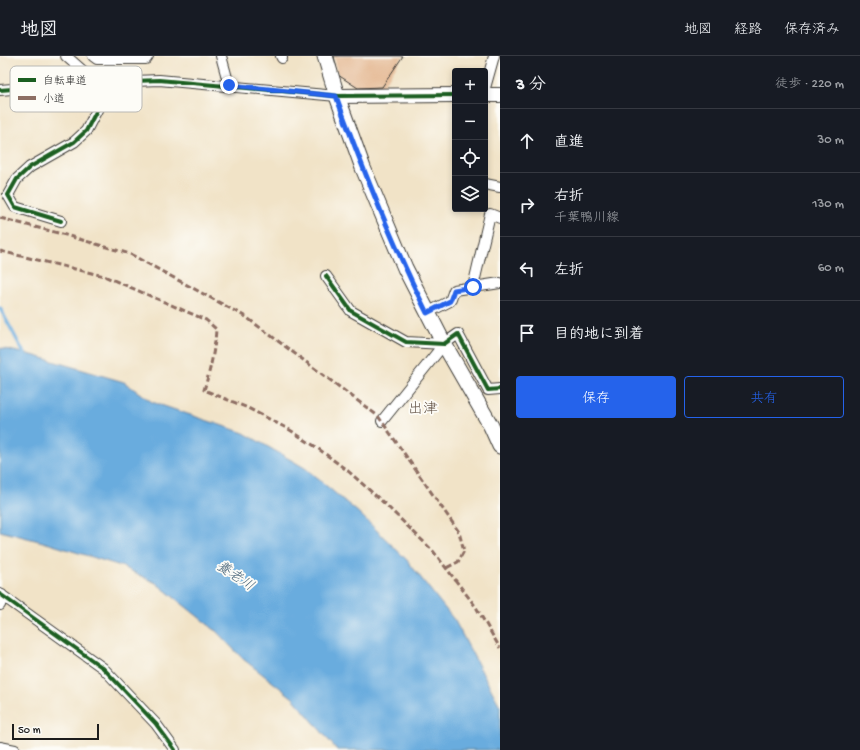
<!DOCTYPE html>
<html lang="ja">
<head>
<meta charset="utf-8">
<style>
	:root { --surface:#171b24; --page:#242831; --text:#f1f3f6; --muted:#9ea1a6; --line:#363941; --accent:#2563eb }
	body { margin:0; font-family:"Gochi Hand","Klee One",sans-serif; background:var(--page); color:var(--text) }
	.controls { position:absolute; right:12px; top:12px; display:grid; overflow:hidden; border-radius:4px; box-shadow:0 2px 6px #0003 }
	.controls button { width:36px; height:36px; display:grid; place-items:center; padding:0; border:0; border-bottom:1px solid var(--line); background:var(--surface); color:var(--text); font:20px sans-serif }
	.scale { position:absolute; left:12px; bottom:10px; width:87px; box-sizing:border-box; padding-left:4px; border:2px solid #1c1c1c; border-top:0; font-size:11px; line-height:14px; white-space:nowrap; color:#1c1c1c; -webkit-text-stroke:3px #fdfcf7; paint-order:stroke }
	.stop { position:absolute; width:12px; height:12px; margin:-9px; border:3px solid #2563eb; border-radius:50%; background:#fff }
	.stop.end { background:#2563eb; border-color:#fff; box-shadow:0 1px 4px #0008 }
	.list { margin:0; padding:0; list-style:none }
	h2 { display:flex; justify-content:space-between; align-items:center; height:52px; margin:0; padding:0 16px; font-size:17px }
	h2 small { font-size:13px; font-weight:400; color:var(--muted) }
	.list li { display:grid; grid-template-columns:26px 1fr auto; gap:12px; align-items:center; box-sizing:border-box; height:64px; padding:0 16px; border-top:1px solid var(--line) }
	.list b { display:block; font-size:15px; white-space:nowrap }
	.list p { margin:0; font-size:13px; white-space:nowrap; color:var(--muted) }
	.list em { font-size:13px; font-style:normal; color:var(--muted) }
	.actions { display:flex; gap:8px; padding:12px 16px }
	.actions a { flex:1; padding:9px 0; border:1px solid var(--accent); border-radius:4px; text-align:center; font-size:14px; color:var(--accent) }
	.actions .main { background:var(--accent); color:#fff }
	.icon { flex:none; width:22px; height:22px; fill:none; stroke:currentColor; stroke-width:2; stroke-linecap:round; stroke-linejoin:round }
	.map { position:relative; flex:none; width:500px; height:694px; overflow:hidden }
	header { display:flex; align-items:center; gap:24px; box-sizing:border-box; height:56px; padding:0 20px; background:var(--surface); border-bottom:1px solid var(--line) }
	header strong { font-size:19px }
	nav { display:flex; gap:22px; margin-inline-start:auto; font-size:14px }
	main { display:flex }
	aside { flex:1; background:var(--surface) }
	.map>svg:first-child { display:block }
	.water { fill:#69acde; stroke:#42647d }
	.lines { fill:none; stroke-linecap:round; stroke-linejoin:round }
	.stream { stroke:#69acde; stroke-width:3.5 }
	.building { fill:#e4b791 }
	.street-casing { stroke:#3c3a36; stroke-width:12 }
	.secondary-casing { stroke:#3c3a36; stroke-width:16 }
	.primary-casing { stroke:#3c3a36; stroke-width:17 }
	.street { stroke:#fff; stroke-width:10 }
	.secondary { stroke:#fff; stroke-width:14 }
	.primary { stroke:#fff; stroke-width:15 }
	.quiet { stroke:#8d6e63; stroke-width:3; stroke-dasharray:6 3; stroke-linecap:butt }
	.cycleway-casing { stroke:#fdfcf7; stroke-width:6 }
	.cycleway { stroke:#1b5e20; stroke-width:4 }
	.route { stroke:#2563eb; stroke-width:5 }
	.labels { text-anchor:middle; stroke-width:3.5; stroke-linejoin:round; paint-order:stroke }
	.water-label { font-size:14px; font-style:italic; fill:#3f5d73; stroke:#fdfcf7 }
	.quarter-label { font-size:15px; fill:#625245; stroke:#fdfcf7 }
	.key { fill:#fdfcf7; stroke:#bab9b5; stroke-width:1 }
	.key-label { font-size:11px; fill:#1c1c1c }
</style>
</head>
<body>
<header>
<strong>地図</strong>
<nav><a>地図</a><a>経路</a><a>保存済み</a></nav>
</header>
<main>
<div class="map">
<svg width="500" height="694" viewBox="0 0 500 694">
	<rect width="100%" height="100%" fill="#fdfcf7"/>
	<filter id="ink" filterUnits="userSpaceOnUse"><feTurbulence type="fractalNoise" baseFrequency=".025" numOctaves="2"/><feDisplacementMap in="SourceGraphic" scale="8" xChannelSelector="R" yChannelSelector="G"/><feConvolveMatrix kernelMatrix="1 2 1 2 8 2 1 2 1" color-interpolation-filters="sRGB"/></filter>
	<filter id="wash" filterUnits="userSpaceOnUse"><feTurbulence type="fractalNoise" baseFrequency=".012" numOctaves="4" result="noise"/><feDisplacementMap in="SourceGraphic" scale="16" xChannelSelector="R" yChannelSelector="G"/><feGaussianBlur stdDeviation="0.9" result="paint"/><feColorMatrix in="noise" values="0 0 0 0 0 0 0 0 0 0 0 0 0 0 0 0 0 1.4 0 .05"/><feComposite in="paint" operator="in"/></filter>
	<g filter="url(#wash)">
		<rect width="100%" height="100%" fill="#f1e3c7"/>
		<path class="water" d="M0,292L32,299L124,326L152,346L244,377L305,412L359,457L406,503L455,565L500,650V694H337L293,642L243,603L216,575L156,527L121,510L43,486L0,475Z"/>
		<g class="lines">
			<path class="stream" d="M0,252L26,301"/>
		</g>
		<g id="blocks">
			<path class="building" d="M334,0H403L382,31L358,32L338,19Z"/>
		</g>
	</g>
	<g filter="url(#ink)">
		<use href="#blocks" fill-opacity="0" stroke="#3c3a36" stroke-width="1"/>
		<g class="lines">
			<defs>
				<path id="street" d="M66,0L83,15L86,27
					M93,0L97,3H146L148,0
					M221,0L229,29
					M281,0L282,2
					M485,32L494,0
					M0,34L86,27L159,24L337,40
					M485,128L500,131
					M61,165L15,151L8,139L17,123L30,111L74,86L86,75L112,25
					M326,220L351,255L406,286L444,288L458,278L488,334L500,333
					M473,231L490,158L500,162
					M427,257L450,245L454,234L500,227
					M382,365L444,288
					M0,538L103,612L156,668L175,694
					M0,549L2,539
					M0,691L15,694"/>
				<path id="secondary" d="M485,39H500
					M337,40L455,39"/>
				<path id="primary" d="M325,0L337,40L363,112L405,212L444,288L491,370L500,390"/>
			</defs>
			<use href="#street" class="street-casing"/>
			<use href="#secondary" class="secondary-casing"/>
			<use href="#primary" class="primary-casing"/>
			<use href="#street" class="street"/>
			<use href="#secondary" class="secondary"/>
			<use href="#primary" class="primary"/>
			<path class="quiet" d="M0,162L62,178L130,198L246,261L378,360L459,476L464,495L458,506L446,512
				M0,195L104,220L206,264L216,273C215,293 210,315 204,334L248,352L290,374L316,391L348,415L385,448L433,495L476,551L500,592"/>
			<defs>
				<path id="cycleway" d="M0,34L86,27L159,24L337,40L455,39
					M61,165L15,151L8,139L17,123L30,111L74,86L86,75L112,25
					M326,220L351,255L406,286L444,288L458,278L488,334L500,333
					M0,538L103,612L156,668L175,694"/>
			</defs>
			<use href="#cycleway" class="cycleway-casing"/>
			<use href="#cycleway" class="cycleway"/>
		</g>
	</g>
	<g class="lines" filter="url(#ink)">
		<path class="route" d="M229,29L336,40C363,114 392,187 427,257L450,245L454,234L473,231"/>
	</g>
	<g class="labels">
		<g class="water-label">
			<text transform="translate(236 519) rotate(34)" y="5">養老川</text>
		</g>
		<g class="quarter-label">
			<text x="423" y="357">出津</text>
		</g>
	</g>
	<rect x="10" y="10" width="132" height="46" rx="6" class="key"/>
	<rect x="18" y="22" width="18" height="4" fill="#1b5e20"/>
	<rect x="18" y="40" width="18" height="4" fill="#8d6e63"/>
	<g class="key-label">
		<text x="43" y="28">自転車道</text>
		<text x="43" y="46">小道</text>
	</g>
</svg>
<div class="controls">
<button>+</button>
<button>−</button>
<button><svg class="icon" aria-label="locate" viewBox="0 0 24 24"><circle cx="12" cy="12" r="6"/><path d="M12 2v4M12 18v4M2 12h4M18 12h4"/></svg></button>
<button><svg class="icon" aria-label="layers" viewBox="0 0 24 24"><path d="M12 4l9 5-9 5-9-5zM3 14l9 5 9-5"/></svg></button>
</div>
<div class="scale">50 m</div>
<div class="stop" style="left:473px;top:231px"></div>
<div class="stop end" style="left:229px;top:29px"></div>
</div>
<aside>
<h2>3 分<small>徒歩 · 220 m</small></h2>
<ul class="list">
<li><svg class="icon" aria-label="ahead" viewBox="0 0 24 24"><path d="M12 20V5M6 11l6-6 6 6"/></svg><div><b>直進</b></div><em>30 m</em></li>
<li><svg class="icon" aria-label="right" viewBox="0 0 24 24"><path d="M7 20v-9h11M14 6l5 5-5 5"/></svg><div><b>右折</b><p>千葉鴨川線</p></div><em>130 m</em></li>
<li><svg class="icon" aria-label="left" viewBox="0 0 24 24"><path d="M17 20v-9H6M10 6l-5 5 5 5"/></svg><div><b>左折</b></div><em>60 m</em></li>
<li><svg class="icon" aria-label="arrive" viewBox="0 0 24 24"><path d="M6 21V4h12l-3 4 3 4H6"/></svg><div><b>目的地に到着</b></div></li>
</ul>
<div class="actions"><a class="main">保存</a><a>共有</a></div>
</aside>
</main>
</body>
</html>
